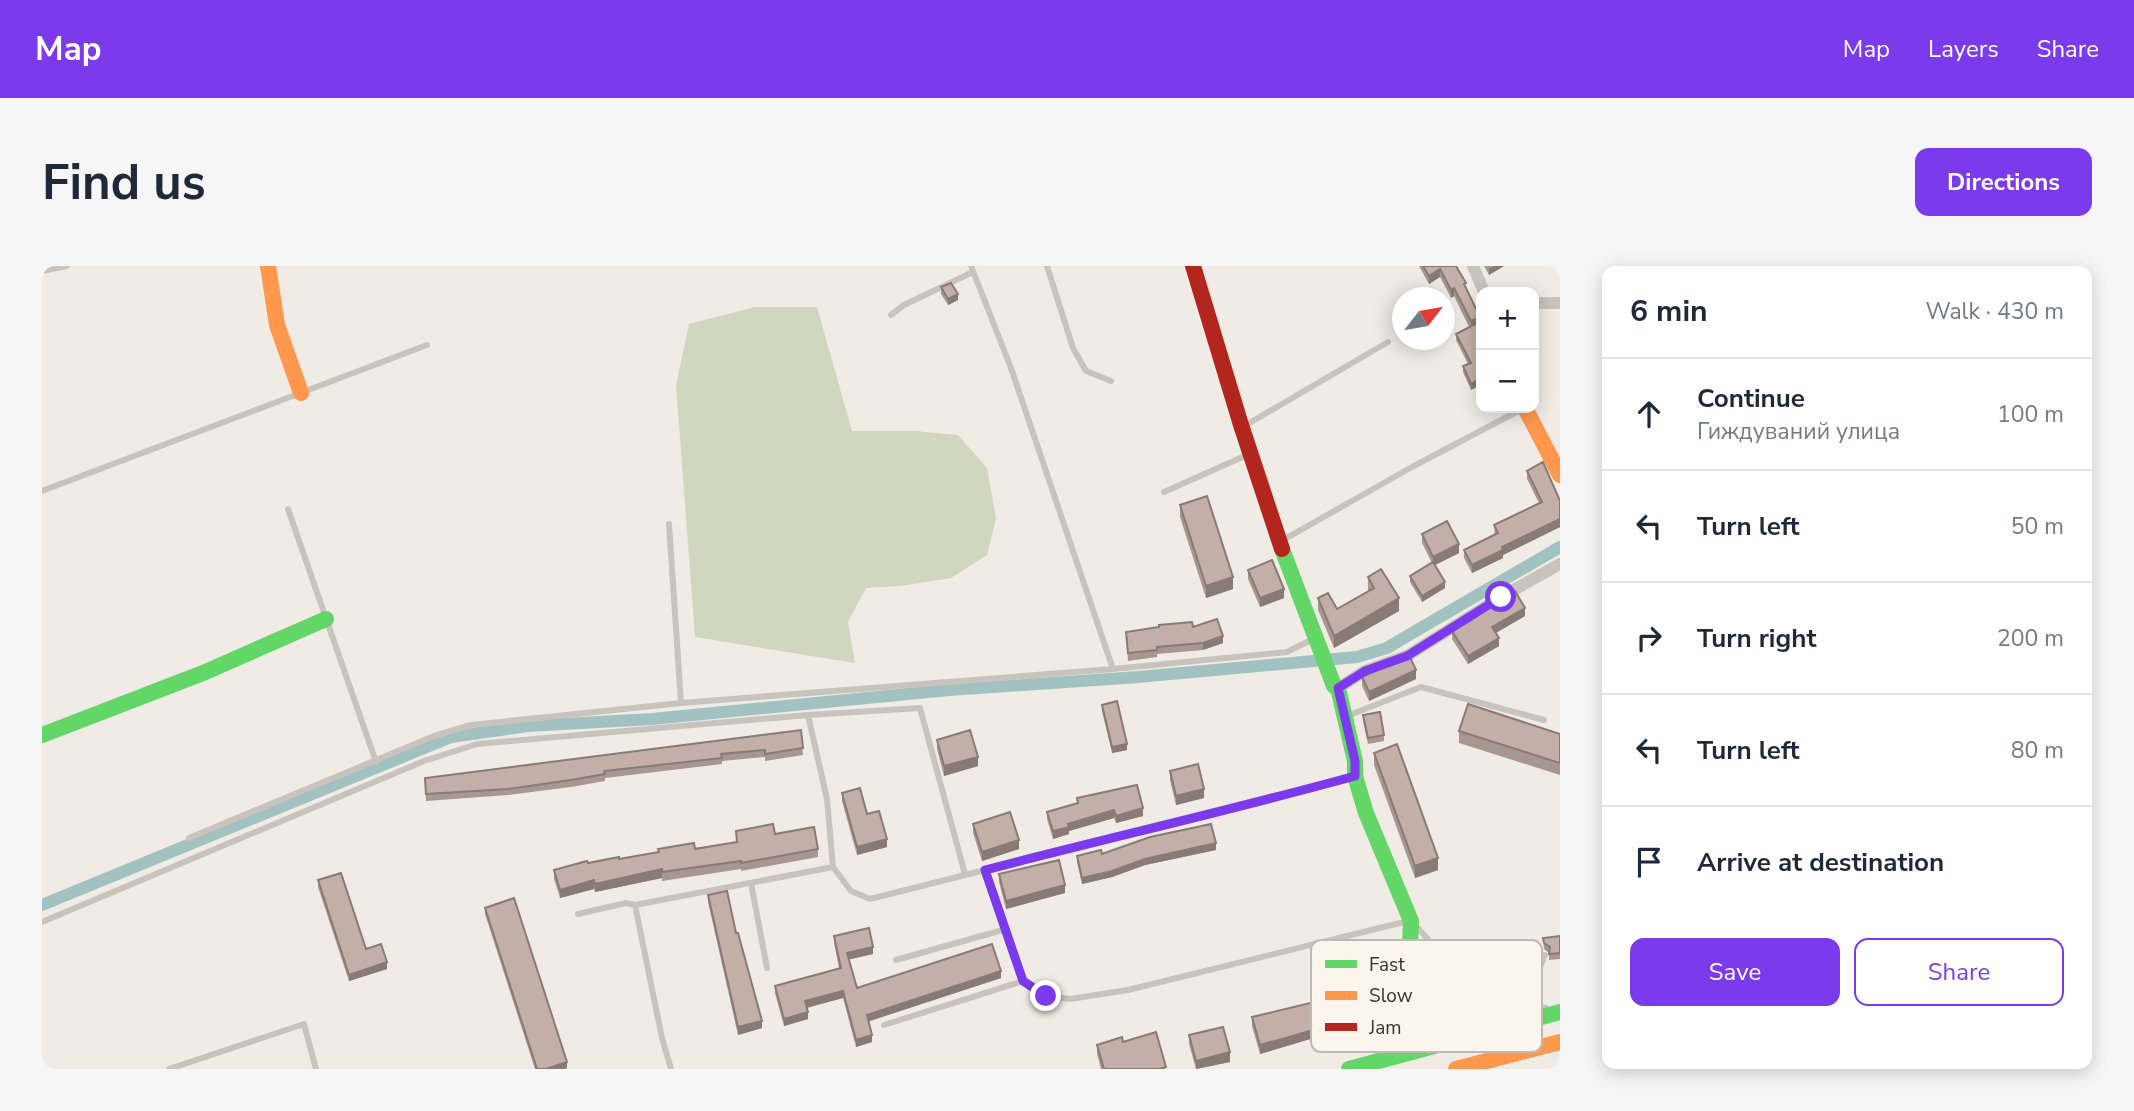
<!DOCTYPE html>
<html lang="en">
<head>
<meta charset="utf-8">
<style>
	:root { --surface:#fff; --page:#f6f6f7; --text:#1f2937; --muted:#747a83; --line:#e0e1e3; --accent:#7c3aed }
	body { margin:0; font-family:"Nunito Sans",sans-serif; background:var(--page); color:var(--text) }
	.controls { position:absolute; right:21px; top:21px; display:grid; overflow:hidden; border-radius:14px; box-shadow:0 4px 18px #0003 }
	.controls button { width:63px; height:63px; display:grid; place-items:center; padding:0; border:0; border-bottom:2px solid var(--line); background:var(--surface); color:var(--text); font:35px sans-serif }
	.compass { position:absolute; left:1350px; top:21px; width:63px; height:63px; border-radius:50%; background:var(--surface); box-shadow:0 4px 18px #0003; rotate:59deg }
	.stop { position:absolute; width:21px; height:21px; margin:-16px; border:5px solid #7c3aed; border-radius:50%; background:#fff }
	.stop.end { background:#7c3aed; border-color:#fff; box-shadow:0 2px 7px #0008 }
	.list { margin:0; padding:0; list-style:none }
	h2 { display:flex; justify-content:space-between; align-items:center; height:91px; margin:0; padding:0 28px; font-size:30px }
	h2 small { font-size:23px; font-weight:400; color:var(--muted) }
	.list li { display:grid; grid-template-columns:46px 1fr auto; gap:21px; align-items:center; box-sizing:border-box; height:112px; padding:0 28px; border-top:2px solid var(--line) }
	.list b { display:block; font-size:26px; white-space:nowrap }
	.list p { margin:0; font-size:23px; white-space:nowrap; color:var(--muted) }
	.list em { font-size:23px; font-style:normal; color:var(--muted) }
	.actions { display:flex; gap:14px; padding:21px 28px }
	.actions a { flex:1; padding:16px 0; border:2px solid var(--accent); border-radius:14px; text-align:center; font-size:24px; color:var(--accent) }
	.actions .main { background:var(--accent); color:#fff }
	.icon { flex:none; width:38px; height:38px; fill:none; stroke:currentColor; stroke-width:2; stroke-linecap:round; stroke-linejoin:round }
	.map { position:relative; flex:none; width:1518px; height:803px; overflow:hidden; border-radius:14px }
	header { display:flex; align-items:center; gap:42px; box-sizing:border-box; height:98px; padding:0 35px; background:var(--accent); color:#fff }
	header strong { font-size:33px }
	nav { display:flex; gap:38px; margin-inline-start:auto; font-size:24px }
	.intro { display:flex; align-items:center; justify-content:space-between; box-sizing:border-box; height:168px; padding:0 42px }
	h1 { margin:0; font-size:49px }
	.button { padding:18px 32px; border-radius:14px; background:var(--accent); color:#fff; font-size:24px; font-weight:700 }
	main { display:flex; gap:42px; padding:0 42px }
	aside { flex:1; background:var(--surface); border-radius:14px; box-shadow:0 4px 18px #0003 }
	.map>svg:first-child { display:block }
	.green { fill:#d1d6bf }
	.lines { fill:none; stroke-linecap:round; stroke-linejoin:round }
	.canal { stroke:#a1c2c1; stroke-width:12 }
	.lane { stroke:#c9c3be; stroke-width:6 }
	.street { stroke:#c9c3be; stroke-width:12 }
	.fast { stroke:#63d668; stroke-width:16 }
	.slow { stroke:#ff974d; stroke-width:16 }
	.jam { stroke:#b3261e; stroke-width:16 }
	.wall { fill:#a89690 }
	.shaded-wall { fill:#887a75 }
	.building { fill:#c3afa7; stroke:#887a75; stroke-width:2 }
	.route { stroke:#7c3aed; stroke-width:9 }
	.key { fill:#fbf5ee; stroke:#c1bab4; stroke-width:2 }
	.key-label { font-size:19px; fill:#3b302b }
</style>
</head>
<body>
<header>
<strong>Map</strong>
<nav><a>Map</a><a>Layers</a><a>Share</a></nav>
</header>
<div class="intro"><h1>Find us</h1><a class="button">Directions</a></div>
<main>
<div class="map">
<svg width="1518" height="803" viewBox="0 0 1518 803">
	<rect width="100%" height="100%" fill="#f0ebe5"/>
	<path class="green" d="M713,41H775L810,165H873L916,169L945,202L954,252L945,289L909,312L858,320L824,322L806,356L813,397L653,371L634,119L647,58Z"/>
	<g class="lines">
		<path class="canal" d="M0,639L409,471L486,460L610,453L907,424L1096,411L1315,391L1345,382L1360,373L1518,281"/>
		<path class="lane" d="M929,0L969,102L1071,403
			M1005,0L1031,82L1044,105L1069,115
			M0,5L25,0
			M849,49L862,39L931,6
			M1204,159L1346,76
			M0,225L385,79
			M1122,226L1205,189
			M246,243L334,496
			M627,258L639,437L1071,403L1245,386L1271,373
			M1241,274L1370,201L1480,143
			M766,449L785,533L791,601L809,625L828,633L1311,511
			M1305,450L1379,421L1502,454
			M147,572L392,470L429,459L639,437
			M943,604L981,715
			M709,617L725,702
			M593,639L620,772L629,803
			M536,648L584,637L593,639L791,601
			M0,656L382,495L435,478L766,449L878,442L923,608
			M1374,660C1407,699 1451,737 1504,742
			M854,694L964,663
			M1498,742L1497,704L1503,689
			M1465,758L1466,732
			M842,759L981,715L1004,730L1028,733L1086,724L1366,655
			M127,803L262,758L274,803"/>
		<path class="street" d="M1431,0L1442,26
			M1492,37H1518
			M1296,422L1323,405L1365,390L1459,331L1518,298"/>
		<path class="fast" d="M1240,283L1292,420L1296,422L1313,495V510L1324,547L1369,655L1368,681L1389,781
			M0,469L161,407L284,353
			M1307,803L1518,746"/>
		<path class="slow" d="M226,0L235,59L259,127
			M1483,142L1518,209
			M1414,803L1518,776"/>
		<path class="jam" d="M1151,0L1199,159L1240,283"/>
	</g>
	<path class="wall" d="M1377,0H1414L1438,51L1429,124L1421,106V100L1426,98L1414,74V68L1427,61L1412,30L1409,32L1398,11L1387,18Z
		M1442,0H1462L1447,9Z
		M899,21L916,34L906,39L899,28Z
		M1485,205L1518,235V261L1461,289V292L1430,307L1422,292V284L1453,269L1452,259L1497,237L1485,213Z
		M1138,239L1191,323L1164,332L1138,251Z
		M1380,268L1417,287L1393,299L1403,322L1380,336L1368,316V310L1390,297L1380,277Z
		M1206,304L1242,332L1218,341L1206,313Z
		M1326,311L1357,345L1292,382L1276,344V332L1295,343L1326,325Z
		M1483,350L1454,367L1457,380L1426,398L1410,373V365Z
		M1151,361L1181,377L1161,384L1115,388V391L1086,395L1084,366Z
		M1320,411L1374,413L1327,435L1320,420Z
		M1060,439L1085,484L1070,487L1060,445Z
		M1321,449L1342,469V475L1326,478L1321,455Z
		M759,464L761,489L723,495V491L680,495V498L563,512V515L529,521L466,529L384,535L383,512Z
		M1417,465L1518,468V509L1417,477Z
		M895,474L936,500L902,510L895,483Z
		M1332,487L1396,604L1373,612L1332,499Z
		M1128,505L1162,532L1134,539L1128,514Z
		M800,527L825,548L845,581L815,589L800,535Z
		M1035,532L1101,550L1074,557L1072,552L1027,565V568L1011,573L1005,553V546L1035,537Z
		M931,558L977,583L940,595L931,567Z
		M694,565L733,568L776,583V591L699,605V603L620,615V612L553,626L552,623L518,632L512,613V604L546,597L694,576Z
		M1174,584L1103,599L1070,611L1040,618L1035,596V590L1060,588Z
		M957,608L1023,627L964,643L957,616Z
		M276,614L324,683L345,703L307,715L276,621Z
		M666,629L694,667L720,762L696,769L666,636Z
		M443,642L525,802L493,803L443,648Z
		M792,670L831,688L807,693L815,722L959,712L826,755L830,776L814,781L801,732L765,742L766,753L742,760L733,727V720L797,702L792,677Z
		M1501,672L1518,673V693L1507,694V687L1502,683Z
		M1388,706L1417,738L1394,745L1388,715Z
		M1210,751L1329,761L1276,774L1275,771L1218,788L1210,760Z
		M1147,769L1188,796L1154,803L1147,778Z
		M1055,779L1124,803H1059L1055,788Z"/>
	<path class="shaded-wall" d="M1452,0H1462L1447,9V3Z
		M1398,3V11L1387,18V10Z
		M1412,22V30L1409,32V24Z
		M916,28V34L906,39V33Z
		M1438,51V59L1429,63V55Z
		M1439,113V119L1429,124V118Z
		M1518,253V261L1461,289V292L1430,307V299L1460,281Z
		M1417,278V287L1391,300V291Z
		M1191,311V323L1164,332V320Z
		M1403,316V322L1380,336V330Z
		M1242,323V332L1218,341V332Z
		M1357,332V345L1292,382V370Z
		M1483,342V350L1450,369V361Z
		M1181,370V377L1161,384V377Z
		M1457,372V380L1426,398V390Z
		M1374,404V413L1327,435V426Z
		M1085,478V484L1070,487V481Z
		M936,491V500L902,510V500Z
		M1162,523V532L1134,539V530Z
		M1101,542V550L1074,557V550Z
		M1072,544V552L1027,565V568L1011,573V565L1026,558Z
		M845,573V581L815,589V581Z
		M977,574V583L940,595V586Z
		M1174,577V584L1103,599L1070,611L1040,618V612L1103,593Z
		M1396,592V604L1373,612V600Z
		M620,603V612L553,626V618Z
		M552,614V623L518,632V624Z
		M1023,619V627L964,643V635Z
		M831,681V688L805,694V687Z
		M345,696V703L307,715V709Z
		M959,705V712L825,756V749Z
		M801,725V732L763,742V735Z
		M1417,729V738L1394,745V735Z
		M766,746V753L742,760V753Z
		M1329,753V761L1276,774V766Z
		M720,755V762L696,769V761Z
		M1275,763V771L1218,788V779Z
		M830,769V776L814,781V774Z
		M1188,786V796L1154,803V795Z
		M525,796V802L523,803H504Z"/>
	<path class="building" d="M1381,0H1414L1424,17L1422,18L1438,51L1429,55L1412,22L1409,24L1398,3L1387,10Z
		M909,17L916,28L906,33L899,21Z
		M1437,56L1439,60V113L1429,118L1421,100L1429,97L1414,68Z
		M1501,196L1518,235V253L1460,281L1461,284L1430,299L1422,284L1456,267L1452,259L1500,236L1485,205Z
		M1165,230L1191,311L1164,320L1138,239Z
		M1405,255L1417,278L1391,291L1380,268Z
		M1230,294L1242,323L1218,332L1206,304Z
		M1391,296L1403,316L1380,330L1368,310Z
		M1339,303L1357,332L1292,370L1276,332L1286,327L1295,343L1332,322L1326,311Z
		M1473,325L1483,342L1450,361L1457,372L1426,390L1410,365Z
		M1175,353L1181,370L1161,377L1115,381V384L1086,387L1084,366L1117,361V359L1150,356L1151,361Z
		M1367,389L1374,404L1327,426L1320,411Z
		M1075,435L1085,478L1070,481L1060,439Z
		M1426,438L1518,468V497L1417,465Z
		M1338,446L1342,469L1326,472L1321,449Z
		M759,464L761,482L723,488V484L679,488L680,492L562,505L563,508L529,514L466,523L384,528L383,512Z
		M928,464L936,491L902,500L895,474Z
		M1355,478L1396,592L1373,600L1332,487Z
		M1156,498L1162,523L1134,530L1128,505Z
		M1095,519L1101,542L1074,550L1072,544L1026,558L1027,561L1011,565L1005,546L1036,537L1035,532Z
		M818,522L825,548L837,545L845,573L815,581L800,527Z
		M968,546L977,574L940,586L931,558Z
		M731,558L733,568L772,561L776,583L699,597V595L620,606V603L553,618L552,614L518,624L512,604L545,595L546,597L577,591V593L617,586L616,583L652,577L653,583L695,576L694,565Z
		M1169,558L1174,577L1103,593L1070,605L1040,612L1035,590L1059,584L1060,588L1108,571Z
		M1017,594L1023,619L964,635L957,608Z
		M299,607L324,683L339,678L345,696L307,709L276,614Z
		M685,625L694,667H696L720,755L696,761L666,629Z
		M472,632L525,796L504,803H495L443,642Z
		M827,662L831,681L805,687L815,722L950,678L959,705L825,749L830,769L814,774L801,725L763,735L766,746L742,753L733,720L799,702L792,670Z
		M1518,670V687L1507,688L1508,681L1502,677L1501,672Z
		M1322,724L1329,753L1276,766L1275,763L1218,779L1210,751Z
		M1181,761L1188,786L1154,795L1147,769Z
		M1114,766L1124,801L1117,803H1062L1055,779L1080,771L1081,776Z"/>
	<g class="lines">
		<path class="route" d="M1004,730L981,715L943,604C1066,572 1190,544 1313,510V495L1296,422L1323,405L1365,390L1459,331"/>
	</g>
	<rect x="1269" y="674" width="231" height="112" rx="10" class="key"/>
	<rect x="1283" y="694" width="32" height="8" fill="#63d668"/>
	<rect x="1283" y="725" width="32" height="9" fill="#ff974d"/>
	<rect x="1283" y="757" width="32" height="8" fill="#b3261e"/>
	<g class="key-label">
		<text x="1327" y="705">Fast</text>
		<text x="1327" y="736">Slow</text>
		<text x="1327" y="768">Jam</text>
	</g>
</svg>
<div class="controls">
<button>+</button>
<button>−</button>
</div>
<svg class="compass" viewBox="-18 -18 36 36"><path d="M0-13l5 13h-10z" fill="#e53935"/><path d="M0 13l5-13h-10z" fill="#747a83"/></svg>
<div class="stop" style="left:1459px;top:331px"></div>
<div class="stop end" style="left:1004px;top:730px"></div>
</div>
<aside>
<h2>6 min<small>Walk · 430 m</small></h2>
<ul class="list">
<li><svg class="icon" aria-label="ahead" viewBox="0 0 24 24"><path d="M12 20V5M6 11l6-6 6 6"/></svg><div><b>Continue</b><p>Гиждуваний улица</p></div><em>100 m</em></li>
<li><svg class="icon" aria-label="left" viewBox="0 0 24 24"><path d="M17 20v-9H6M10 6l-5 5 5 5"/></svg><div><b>Turn left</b></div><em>50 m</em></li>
<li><svg class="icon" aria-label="right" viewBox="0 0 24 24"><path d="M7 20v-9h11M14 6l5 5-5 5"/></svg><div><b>Turn right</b></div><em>200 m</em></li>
<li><svg class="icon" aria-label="left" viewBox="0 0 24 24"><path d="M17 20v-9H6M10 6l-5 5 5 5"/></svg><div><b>Turn left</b></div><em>80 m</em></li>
<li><svg class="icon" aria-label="arrive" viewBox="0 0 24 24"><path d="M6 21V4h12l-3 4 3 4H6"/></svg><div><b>Arrive at destination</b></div></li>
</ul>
<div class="actions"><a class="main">Save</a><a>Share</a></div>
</aside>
</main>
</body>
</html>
